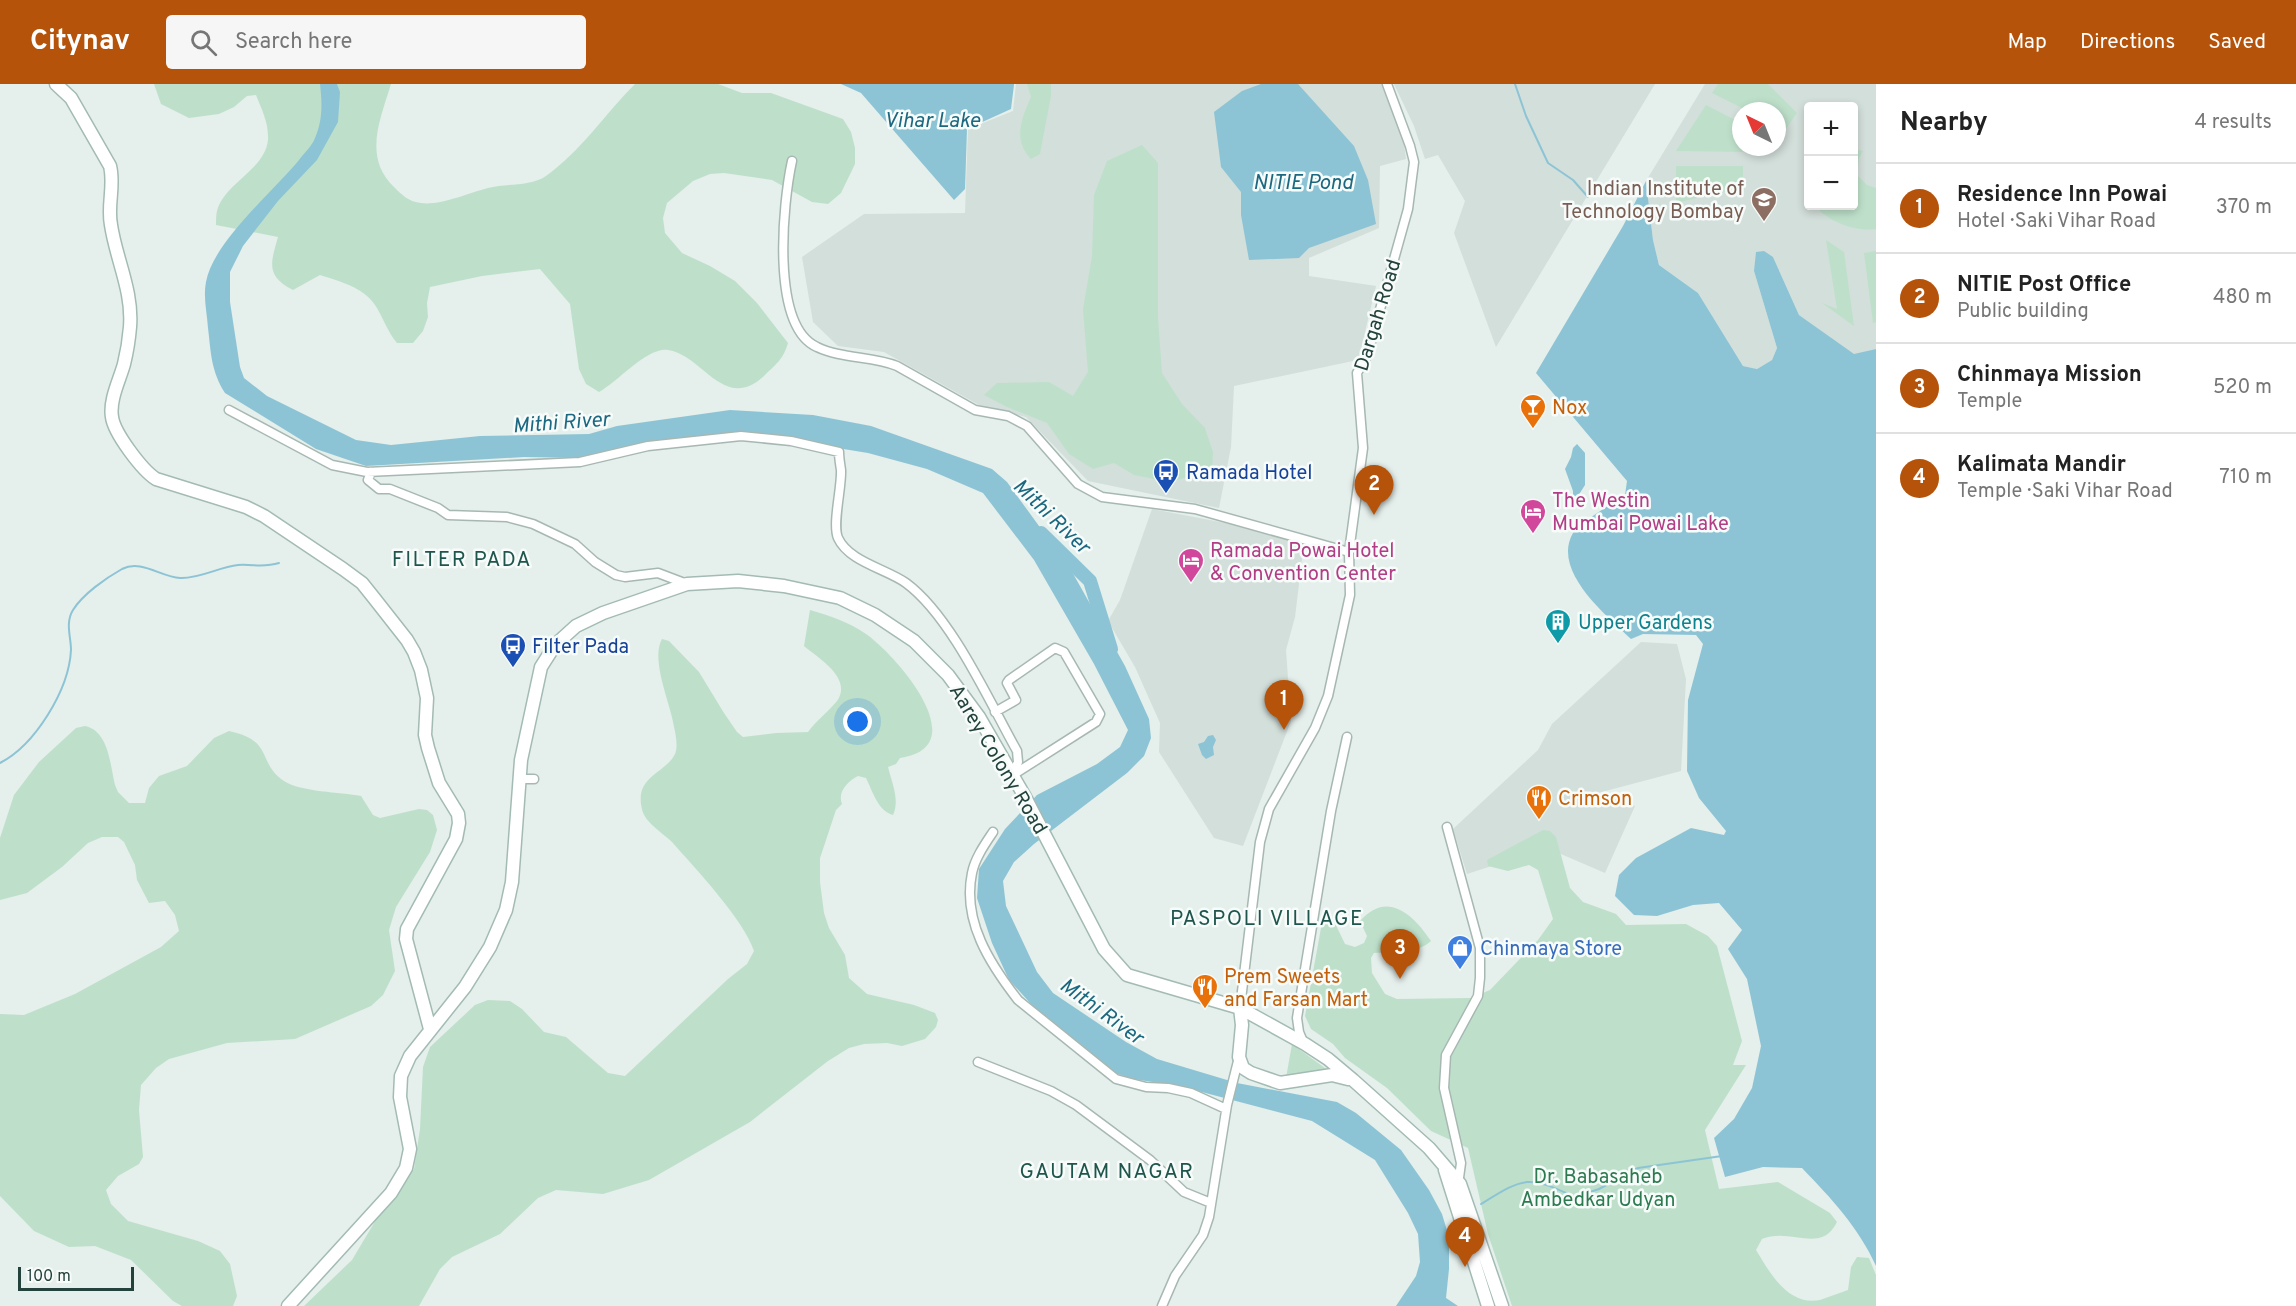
<!DOCTYPE html>
<html lang="en">
<head>
<meta charset="utf-8">
<style>
	:root { --surface:#fff; --page:#f6f6f6; --text:#222; --muted:#767676; --line:#e0e0e0; --accent:#b45309 }
	body { margin:0; font-family:Overpass,sans-serif; background:var(--page); color:var(--text) }
	.controls { position:absolute; right:18px; top:18px; display:grid; overflow:hidden; border-radius:6px; box-shadow:0 3px 9px #0003 }
	.controls button { width:54px; height:54px; display:grid; place-items:center; padding:0; border:0; border-bottom:2px solid var(--line); background:var(--surface); color:var(--text); font:30px sans-serif }
	.compass { position:absolute; left:1732px; top:18px; width:54px; height:54px; border-radius:50%; background:var(--surface); box-shadow:0 3px 9px #0003; rotate:317deg }
	.scale { position:absolute; left:18px; bottom:15px; width:116px; box-sizing:border-box; padding-left:6px; border:3px solid #23423c; border-top:0; font-size:16px; line-height:21px; white-space:nowrap; color:#23423c; -webkit-text-stroke:4px #f7fbf9; paint-order:stroke }
	.you { position:absolute; left:858px; top:638px; width:21px; height:21px; margin:-15px; border:4px solid #fff; border-radius:50%; background:#1a73e8; box-shadow:0 0 0 9px #1a73e833 }
	.badge { display:grid; place-items:center; width:39px; height:39px; border-radius:50%; background:var(--accent); color:#fff; font-size:20px; font-weight:700 }
	.pin { position:absolute; translate:-50% -50px; filter:drop-shadow(0 2px 3px #0008) }
	.pin::after { content:''; position:absolute; top:32px; width:21px; height:18px; background:inherit; clip-path:polygon(0 0,100% 0,50% 100%) }
	.list { margin:0; padding:0; list-style:none }
	h2 { display:flex; justify-content:space-between; align-items:center; height:78px; margin:0; padding:0 24px; font-size:26px }
	h2 small { font-size:20px; font-weight:400; color:var(--muted) }
	.list li { display:grid; grid-template-columns:39px 1fr auto; gap:18px; align-items:center; box-sizing:border-box; height:90px; padding:0 24px; border-top:2px solid var(--line) }
	.list b { display:block; font-size:22px; white-space:nowrap }
	.list p { margin:0; font-size:20px; white-space:nowrap; color:var(--muted) }
	.list em { font-size:20px; font-style:normal; color:var(--muted) }
	.icon { flex:none; width:33px; height:33px; fill:none; stroke:currentColor; stroke-width:2; stroke-linecap:round; stroke-linejoin:round }
	.map { position:relative; flex:none; width:1876px; height:1222px; overflow:hidden }
	header { display:flex; align-items:center; gap:36px; box-sizing:border-box; height:84px; padding:0 30px; background:var(--accent); color:#fff }
	header strong { font-size:28px }
	nav { display:flex; gap:33px; margin-inline-start:auto; font-size:21px }
	.search { width:420px; height:54px; background:var(--page); display:flex; align-items:center; gap:15px; box-sizing:border-box; padding:0 21px; border-radius:6px; color:var(--muted); font-size:22px }
	main { display:flex }
	aside { flex:1; background:var(--surface) }
	.map>svg:first-child { display:block }
	.built { fill:#d3dfda; fill-rule:evenodd }
	.green { fill:#bee0ca }
	.water { fill:#8dc4d5 }
	.lines { fill:none; stroke-linecap:round; stroke-linejoin:round }
	.stream { stroke:#8dc4d5; stroke-width:2 }
	.river { stroke:#8dc4d5; stroke-width:14 }
	.street-casing { stroke:#a7b8b3; stroke-width:11 }
	.secondary-casing { stroke:#a3bbb4; stroke-width:15 }
	.street { stroke:#fff; stroke-width:8 }
	.secondary { stroke:#fff; stroke-width:12 }
	.labels { text-anchor:middle; stroke-width:5; stroke-linejoin:round; paint-order:stroke }
	.education-label { font-size:20px; fill:#785e54; stroke:#f7fbf9; text-anchor:end }
	.street-label { font-size:20px; fill:#23423c; stroke:#f7fbf9 }
	.food-label { font-size:20px; fill:#c56008; stroke:#f7fbf9; text-anchor:start }
	.transit-label { font-size:20px; fill:#164399; stroke:#f7fbf9; text-anchor:start }
	.hotel-label { font-size:20px; fill:#b23c85; stroke:#f7fbf9; text-anchor:start }
	.culture-label { font-size:20px; fill:#0d838f; stroke:#f7fbf9; text-anchor:start }
	.shop-label { font-size:20px; fill:#366cbe; stroke:#f7fbf9; text-anchor:start }
	.park-label { font-size:20px; fill:#2c7a50; stroke:#f7fbf9 }
	.water-label { font-size:21px; font-style:italic; fill:#1b6880; stroke:#f7fbf9 }
	.neighbourhood-label { font-size:21px; letter-spacing:1.5px; fill:#1e554c; stroke:#f7fbf9 }
</style>
</head>
<body>
<header>
<strong>Citynav</strong>
<div class="search"><svg class="icon" aria-label="search" viewBox="0 0 24 24"><circle cx="10" cy="10" r="6"/><path d="M15 15l6 6"/></svg>Search here</div>
<nav><a>Map</a><a>Directions</a><a>Saved</a></nav>
</header>
<main>
<div class="map">
<svg width="1876" height="1222" viewBox="0 0 1876 1222">
	<rect width="100%" height="100%" fill="#e5efeb"/>
	<path class="built" d="M1016,0H1382L1404,59L1406,75L1380,82L1379,144L1309,174V192L1376,202L1359,273L1353,277L1234,302L1231,363L1219,424L1088,397L1026,333L979,321L884,268L838,262L813,238L802,173L864,130L965,129L968,45L1013,27Z
		M1394,0H1655L1496,263L1454,149L1465,117L1438,71L1425,75L1414,42Z
		M1705,0H1876V265L1854,271L1799,231L1773,173L1754,187L1777,264L1772,276L1757,285L1743,282L1698,209L1659,181L1653,156L1646,97ZM1808,22H1854V122H1808ZM1741,27H1777V63H1741Z
		M1152,425L1257,445L1304,459L1295,533L1286,566L1291,637L1243,762L1214,754L1159,668L1160,639L1135,583L1108,537L1120,516Z
		M1641,558L1677,560L1686,595L1681,687L1598,709L1635,722L1605,789L1547,764L1467,790L1453,745L1538,666L1552,640Z"/>
	<path class="green" d="M154,0H391C380,36 363,73 394,103C402,111 409,118 421,119C439,122 469,109 488,104C506,99 530,103 546,92C581,67 605,30 635,0H718L742,9H771L843,35L851,48L855,64V80L841,109L828,120L812,118L772,96L724,89L710,90L693,97L667,119L663,134L665,149L682,169L710,182L735,197L757,219L788,259C783,276 776,280 764,292C724,329 703,271 668,266C647,263 618,298 599,308L586,300L579,285L570,220L540,185L482,192L430,203L427,219L428,233L423,247L413,259H397C387,247 383,233 375,221C363,203 339,197 320,191L293,206C265,192 271,178 278,153L216,141C216,137 216,131 217,127C224,99 265,86 268,56C269,40 262,26 256,11L247,12L234,23L219,30L189,34L161,20Z
		M1027,0H1051V12L1040,70L1031,75C1012,55 1022,34 1031,13Z
		M1718,0H1768L1797,29L1785,46L1777,42V27H1748L1712,9Z
		M1706,21L1741,39V63H1749L1744,68L1676,67Z
		M1142,61L1158,79V234L1162,289L1182,320L1205,344L1213,368L1212,387L1169,398L1134,391L1114,379L1093,385L1069,370L1047,339L1007,323L984,311L997,299L1049,298L1073,312L1088,288L1083,225L1092,172L1094,111L1107,77Z
		M1854,65L1863,67L1859,74L1857,91L1867,101L1876,104V145C1855,148 1829,138 1815,122H1854Z
		M1676,82H1743V103L1676,119Z
		M1826,156L1844,168L1854,242L1822,219L1837,225Z
		M1876,167V238L1873,239L1864,169Z
		M810,526C830,532 849,538 866,550C896,571 977,663 900,674L896,680L888,683C892,699 900,716 893,731C878,727 873,708 866,694L858,692C848,697 837,708 842,720L836,726L820,774V798L824,829L829,844L845,871L849,894L867,910L914,921L935,929L938,936L936,943L925,955L902,962L887,959L864,960L849,964L828,977L750,1038L649,1096L603,1110L556,1106L538,1114L500,1150L452,1173L440,1185L419,1222H304L352,1176L380,1129L414,1085L420,1045L423,983L430,963L475,921L488,916L510,917L522,925L544,948L566,953L608,989L625,992L728,895L747,880L754,867C744,836 695,784 672,758C663,749 644,738 642,725C634,692 665,690 675,670C678,663 676,651 674,643C671,620 650,576 662,555L669,557L699,588L724,629L737,648L743,653L776,649L808,648C816,637 828,628 837,617C853,594 818,574 804,562Z
		M85,642C109,647 110,681 115,701L118,708L129,719H145L149,704L159,692L187,682L214,654L229,647C275,657 256,678 284,697C301,708 340,708 361,712L373,731L380,734L419,725L427,726L433,731L437,746L430,768L396,823L389,846L395,887L383,911L371,922L295,955L227,959L169,975L156,984L141,1001L139,1026L143,1073L139,1080L118,1092L106,1106L111,1120L128,1137L198,1157L220,1167L230,1180L237,1212L233,1222H182L173,1217L131,1176L95,1162L69,1163L34,1147L0,1112V930L24,931L75,910L161,863L179,847L175,831L165,817L149,819L137,796L135,781L124,758L118,753H102L88,759L62,783L27,809L0,816V754L14,711L39,678L76,644Z
		M1543,746L1550,747L1556,753L1570,804L1583,818L1616,830L1626,841L1686,840L1708,852L1717,862L1742,957L1733,981H1746L1705,1046L1719,1105L1778,1098L1830,1129L1837,1138C1821,1171 1791,1143 1762,1155L1756,1166C1770,1189 1788,1222 1820,1216C1829,1213 1839,1209 1848,1206L1851,1183L1857,1173L1869,1174L1876,1191V1222H1512L1488,1150L1468,1064L1431,1047L1387,1004L1345,974L1333,960L1311,945L1305,932L1323,833L1331,831L1345,860L1355,863L1364,859L1367,852L1360,837C1387,806 1413,830 1431,857C1417,870 1393,868 1374,869L1371,874L1372,889L1385,910L1397,915L1471,914L1490,906L1538,856L1553,835L1538,786L1529,781L1508,787L1488,782L1487,776Z
		M1292,960L1329,987L1286,994Z"/>
	<path class="water" d="M320,0H337L340,8L338,38L317,76L278,117L243,162L230,188V218L240,283L244,294L267,312L356,356L391,361L480,352L589,350L617,342L730,326L813,331L871,342L992,385L1007,398L1071,486L1125,582L1149,635L1151,654L1144,672L1127,689L1034,760L1014,778L1003,797L1006,822L1037,888L1053,909L1126,958L1157,975L1237,999L1337,1018L1356,1029L1401,1066L1429,1106L1442,1130L1449,1153V1185L1446,1214L1458,1222H1396L1416,1192L1420,1178L1418,1150L1408,1129L1375,1076L1312,1037L1179,1002L1133,995L1115,989L1087,970L1032,921L1009,896L992,859L977,814L979,785L1005,745L1037,711L1097,680L1120,663L1128,646L1094,580L1034,476L983,409L927,385L868,369L739,348L580,374L524,373L366,382L316,365L225,309C211,287 211,269 208,244C207,229 203,213 206,198C213,158 273,108 299,76C304,69 312,62 315,54C323,36 322,18 320,0Z
		M841,0H1014V1L1011,25L967,45L965,105L954,116L861,9Z
		M1261,0H1298L1354,62L1368,96L1376,140L1309,164L1299,174L1249,176L1241,131V108L1221,83L1214,28L1242,7Z
		M1646,97L1653,156L1659,181L1698,209L1743,282L1757,285L1772,276L1777,264L1754,187L1756,168L1764,167L1773,173L1799,231L1854,270L1876,265V1182C1859,1144 1831,1114 1802,1084L1763,1083L1725,1093L1714,1054L1734,1035L1752,1004L1761,962L1747,895L1728,865L1742,846L1719,819L1693,821L1657,832L1634,831L1615,812L1619,791L1636,774L1691,744L1724,751L1726,747L1699,714L1687,687L1688,616L1703,560L1696,551L1643,550L1631,555C1607,532 1551,487 1573,449C1577,441 1614,418 1625,411L1627,397L1536,289L1623,142Z
		M1577,360L1585,369V401L1578,412L1573,413V407L1565,385L1571,373L1573,364Z
		M1213,651L1216,656L1213,663L1214,671L1206,675L1202,671L1198,660L1204,658L1208,652Z"/>
	<g class="lines">
		<path class="stream" d="M1515,0L1526,32L1548,79L1573,96L1588,113
			M0,679C35,661 69,606 71,566C71,553 65,539 73,526C83,510 106,494 122,485C141,475 161,493 180,494C199,495 219,483 238,481C254,480 263,484 279,479
			M1481,1120C1525,1093 1527,1091 1575,1113L1599,1105L1638,1084L1722,1072"/>
		<path class="river" d="M1041,449L1090,497L1111,565"/>
		<defs>
			<path id="street" d="M792,77C783,118 770,242 817,263C842,275 872,272 897,282L975,326L1008,332L1027,342L1078,400L1102,413L1195,425L1349,468
				M229,326L332,381L367,388L580,378L648,362L741,352L791,357L839,368C839,374 840,379 841,386C842,403 832,440 838,454C849,478 887,485 906,499C951,532 989,617 1017,667L1018,678L1012,691
				M371,388L368,396L379,405H390L438,424L448,431L507,433L533,440L575,460L595,478L616,491L625,493L658,489L687,500
				M995,628L1016,616L1007,599L1009,596L1055,564L1064,568L1100,630L1096,638L1013,691
				M519,695H534
				M1447,743L1480,864V894L1478,912L1446,971L1444,1004L1461,1079L1458,1101
				M993,748C985,760 975,774 972,789C962,837 990,880 1018,916L1116,995L1146,1003L1168,1004L1191,1009L1226,1025
				M1240,924L1260,758L1269,725L1315,644L1328,612L1350,511L1349,468L1363,364L1357,289L1367,272L1408,125L1414,78L1410,62L1387,0
				M1304,960L1299,948L1297,934L1331,727L1347,653
				M978,978L1051,1007L1076,1021L1150,1076L1184,1108L1211,1119
				M1162,1222L1175,1192L1203,1151L1209,1133L1227,1021L1239,973"/>
			<path id="secondary" d="M56,0L71,14L110,82C115,102 107,121 111,141C116,175 133,207 130,243C129,255 127,268 124,280C120,295 109,316 112,333C114,349 142,386 156,395L246,423L264,432L343,485L362,499L374,514L407,556L414,568L421,586L427,614L425,651L428,664L439,699L458,730L459,739L456,755L407,845L406,855L430,945
				M1240,924L1242,941L1239,973L1243,984L1251,989L1280,999L1332,991L1348,995
				M1445,1086L1488,1222
				M288,1222L391,1109L406,1084L410,1065L400,1013L401,992L410,972L465,903L490,863L506,826L512,798L521,676L541,583L555,561L576,542L603,529L687,500L738,497L784,502L840,514L875,531L914,557L948,591L979,633L1025,713L1104,865L1127,891L1240,924L1305,960L1328,975L1353,996L1429,1064L1460,1100L1502,1222"/>
		</defs>
		<use href="#street" class="street-casing"/>
		<use href="#secondary" class="secondary-casing"/>
		<use href="#street" class="street"/>
		<use href="#secondary" class="secondary"/>
	</g>
	<defs>
		<symbol id="university-pin" viewBox="-11 -11 22 30"><path d="M0 17L-7.5 6A9.5 9.5 0 1 1 7.5 6Z" fill="#8d6e63" stroke="#f7fbf9"/><path d="M0-5L7-2L0 1L-7-2ZM-4 1L0 2.5L4 1V4Q0 6-4 4Z" fill="#fff"/></symbol>
		<symbol id="bar-pin" viewBox="-11 -11 22 30"><path d="M0 17L-7.5 6A9.5 9.5 0 1 1 7.5 6Z" fill="#e8710a" stroke="#f7fbf9"/><path d="M-6-5H6L.8 .8V4.5H3.5V6h-7V4.5H-.8V.8Z" fill="#fff"/></symbol>
		<symbol id="bus-pin" viewBox="-11 -11 22 30"><path d="M0 17L-7.5 6A9.5 9.5 0 1 1 7.5 6Z" fill="#1a4fb4" stroke="#f7fbf9"/><path d="M-5-6H5V4H4V6H2V4H-2V6H-4V4H-5ZM-3.5-4V0h7V-4ZM-3.5 1.2v1.5H-2V1.2ZM2 1.2v1.5H3.5V1.2Z" fill="#fff"/></symbol>
		<symbol id="hotel-pin" viewBox="-11 -11 22 30"><path d="M0 17L-7.5 6A9.5 9.5 0 1 1 7.5 6Z" fill="#d1479c" stroke="#f7fbf9"/><path d="M-6-4.5h1.5V1H6V5H4.5V3h-9V5H-6ZM-4 0a1.8 1.8 0 1 1 3.6 0ZM.5 0V-2.5h3Q6-2.5 6 0Z" fill="#fff"/></symbol>
		<symbol id="building-pin" viewBox="-11 -11 22 30"><path d="M0 17L-7.5 6A9.5 9.5 0 1 1 7.5 6Z" fill="#0f9aa8" stroke="#f7fbf9"/><path d="M-4-6H4V6H1V3H-1V6H-4ZM-2.5-4.3h1.7v1.8h-1.7ZM.8-4.3h1.7v1.8H.8ZM-2.5-1h1.7V.8h-1.7ZM.8-1h1.7V.8H.8Z" fill="#fff"/></symbol>
		<symbol id="restaurant-pin" viewBox="-11 -11 22 30"><path d="M0 17L-7.5 6A9.5 9.5 0 1 1 7.5 6Z" fill="#e8710a" stroke="#f7fbf9"/><path d="M-5-6h1v4h1v-4h1v4h1v-4h1v5L-1.5 .5V6h-2V.5L-5-1ZM5-6V6H3V1.5H1.5Q1.5-4 5-6Z" fill="#fff"/></symbol>
		<symbol id="shop-pin" viewBox="-11 -11 22 30"><path d="M0 17L-7.5 6A9.5 9.5 0 1 1 7.5 6Z" fill="#3f7fe0" stroke="#f7fbf9"/><path d="M-5-2.5h2.3a2.7 3.5 0 0 1 5.4 0H5L5.5 6h-11ZM-1.5-2.5h3a1.5 2.3 0 0 0-3 0Z" fill="#fff"/></symbol>
	</defs>
	<g fill-rule="evenodd">
		<use href="#university-pin" x="1749" y="101" width="30" height="40"/>
		<use href="#bar-pin" x="1518" y="308" width="30" height="40"/>
		<use href="#bus-pin" x="1151" y="373" width="30" height="40"/>
		<use href="#hotel-pin" x="1518" y="413" width="30" height="40"/>
		<use href="#hotel-pin" x="1176" y="462" width="30" height="40"/>
		<use href="#building-pin" x="1543" y="523" width="30" height="40"/>
		<use href="#bus-pin" x="498" y="547" width="30" height="40"/>
		<use href="#restaurant-pin" x="1524" y="699" width="30" height="40"/>
		<use href="#shop-pin" x="1445" y="849" width="30" height="40"/>
		<use href="#restaurant-pin" x="1190" y="888" width="30" height="40"/>
	</g>
	<g class="labels">
		<g class="education-label">
			<text x="1744" y="111">Indian Institute of<tspan x="1744" dy="23">Technology Bombay</tspan></text>
		</g>
		<g class="street-label">
			<text transform="translate(1377 231) rotate(-73)" y="7">Dargah Road</text>
			<text transform="translate(999 675) rotate(59)" y="7">Aarey Colony Road</text>
		</g>
		<g class="food-label">
			<text x="1552" y="330">Nox</text>
			<text x="1558" y="721">Crimson</text>
			<text x="1224" y="899">Prem Sweets<tspan x="1224" dy="23">and Farsan Mart</tspan></text>
		</g>
		<g class="transit-label">
			<text x="1186" y="395">Ramada Hotel</text>
			<text x="532" y="569">Filter Pada</text>
		</g>
		<g class="hotel-label">
			<text x="1552" y="423">The Westin<tspan x="1552" dy="23">Mumbai Powai Lake</tspan></text>
			<text x="1210" y="473">Ramada Powai Hotel<tspan x="1210" dy="23">&amp; Convention Center</tspan></text>
		</g>
		<g class="culture-label">
			<text x="1578" y="545">Upper Gardens</text>
		</g>
		<g class="shop-label">
			<text x="1480" y="871">Chinmaya Store</text>
		</g>
		<g class="park-label">
			<text x="1598" y="1099">Dr. Babasaheb<tspan x="1598" dy="23">Ambedkar Udyan</tspan></text>
		</g>
		<g class="water-label">
			<text x="932" y="43">Vihar Lake</text>
			<text x="1303" y="105">NITIE Pond</text>
			<text transform="translate(561 338) rotate(-4)" y="7">Mithi River</text>
			<text transform="translate(1052 432) rotate(44)" y="7">Mithi River</text>
			<text transform="translate(1102 927) rotate(36)" y="7">Mithi River</text>
		</g>
		<g class="neighbourhood-label">
			<text x="462" y="482">FILTER PADA</text>
			<text x="1267" y="841">PASPOLI VILLAGE</text>
			<text x="1107" y="1094">GAUTAM NAGAR</text>
		</g>
	</g>
</svg>
<div class="controls">
<button>+</button>
<button>−</button>
</div>
<svg class="compass" viewBox="-18 -18 36 36"><path d="M0-13l5 13h-10z" fill="#e53935"/><path d="M0 13l5-13h-10z" fill="#767676"/></svg>
<div class="scale">100 m</div>
<div class="you"></div>
<div class="pin badge" style="left:1284px;top:646px">1</div>
<div class="pin badge" style="left:1374px;top:431px">2</div>
<div class="pin badge" style="left:1400px;top:895px">3</div>
<div class="pin badge" style="left:1465px;top:1183px">4</div>
</div>
<aside>
<h2>Nearby<small>4 results</small></h2>
<ul class="list">
<li><span class="badge">1</span><div><b>Residence Inn Powai</b><p>Hotel · Saki Vihar Road</p></div><em>370 m</em></li>
<li><span class="badge">2</span><div><b>NITIE Post Office</b><p>Public building</p></div><em>480 m</em></li>
<li><span class="badge">3</span><div><b>Chinmaya Mission</b><p>Temple</p></div><em>520 m</em></li>
<li><span class="badge">4</span><div><b>Kalimata Mandir</b><p>Temple · Saki Vihar Road</p></div><em>710 m</em></li>
</ul>
</aside>
</main>
</body>
</html>
